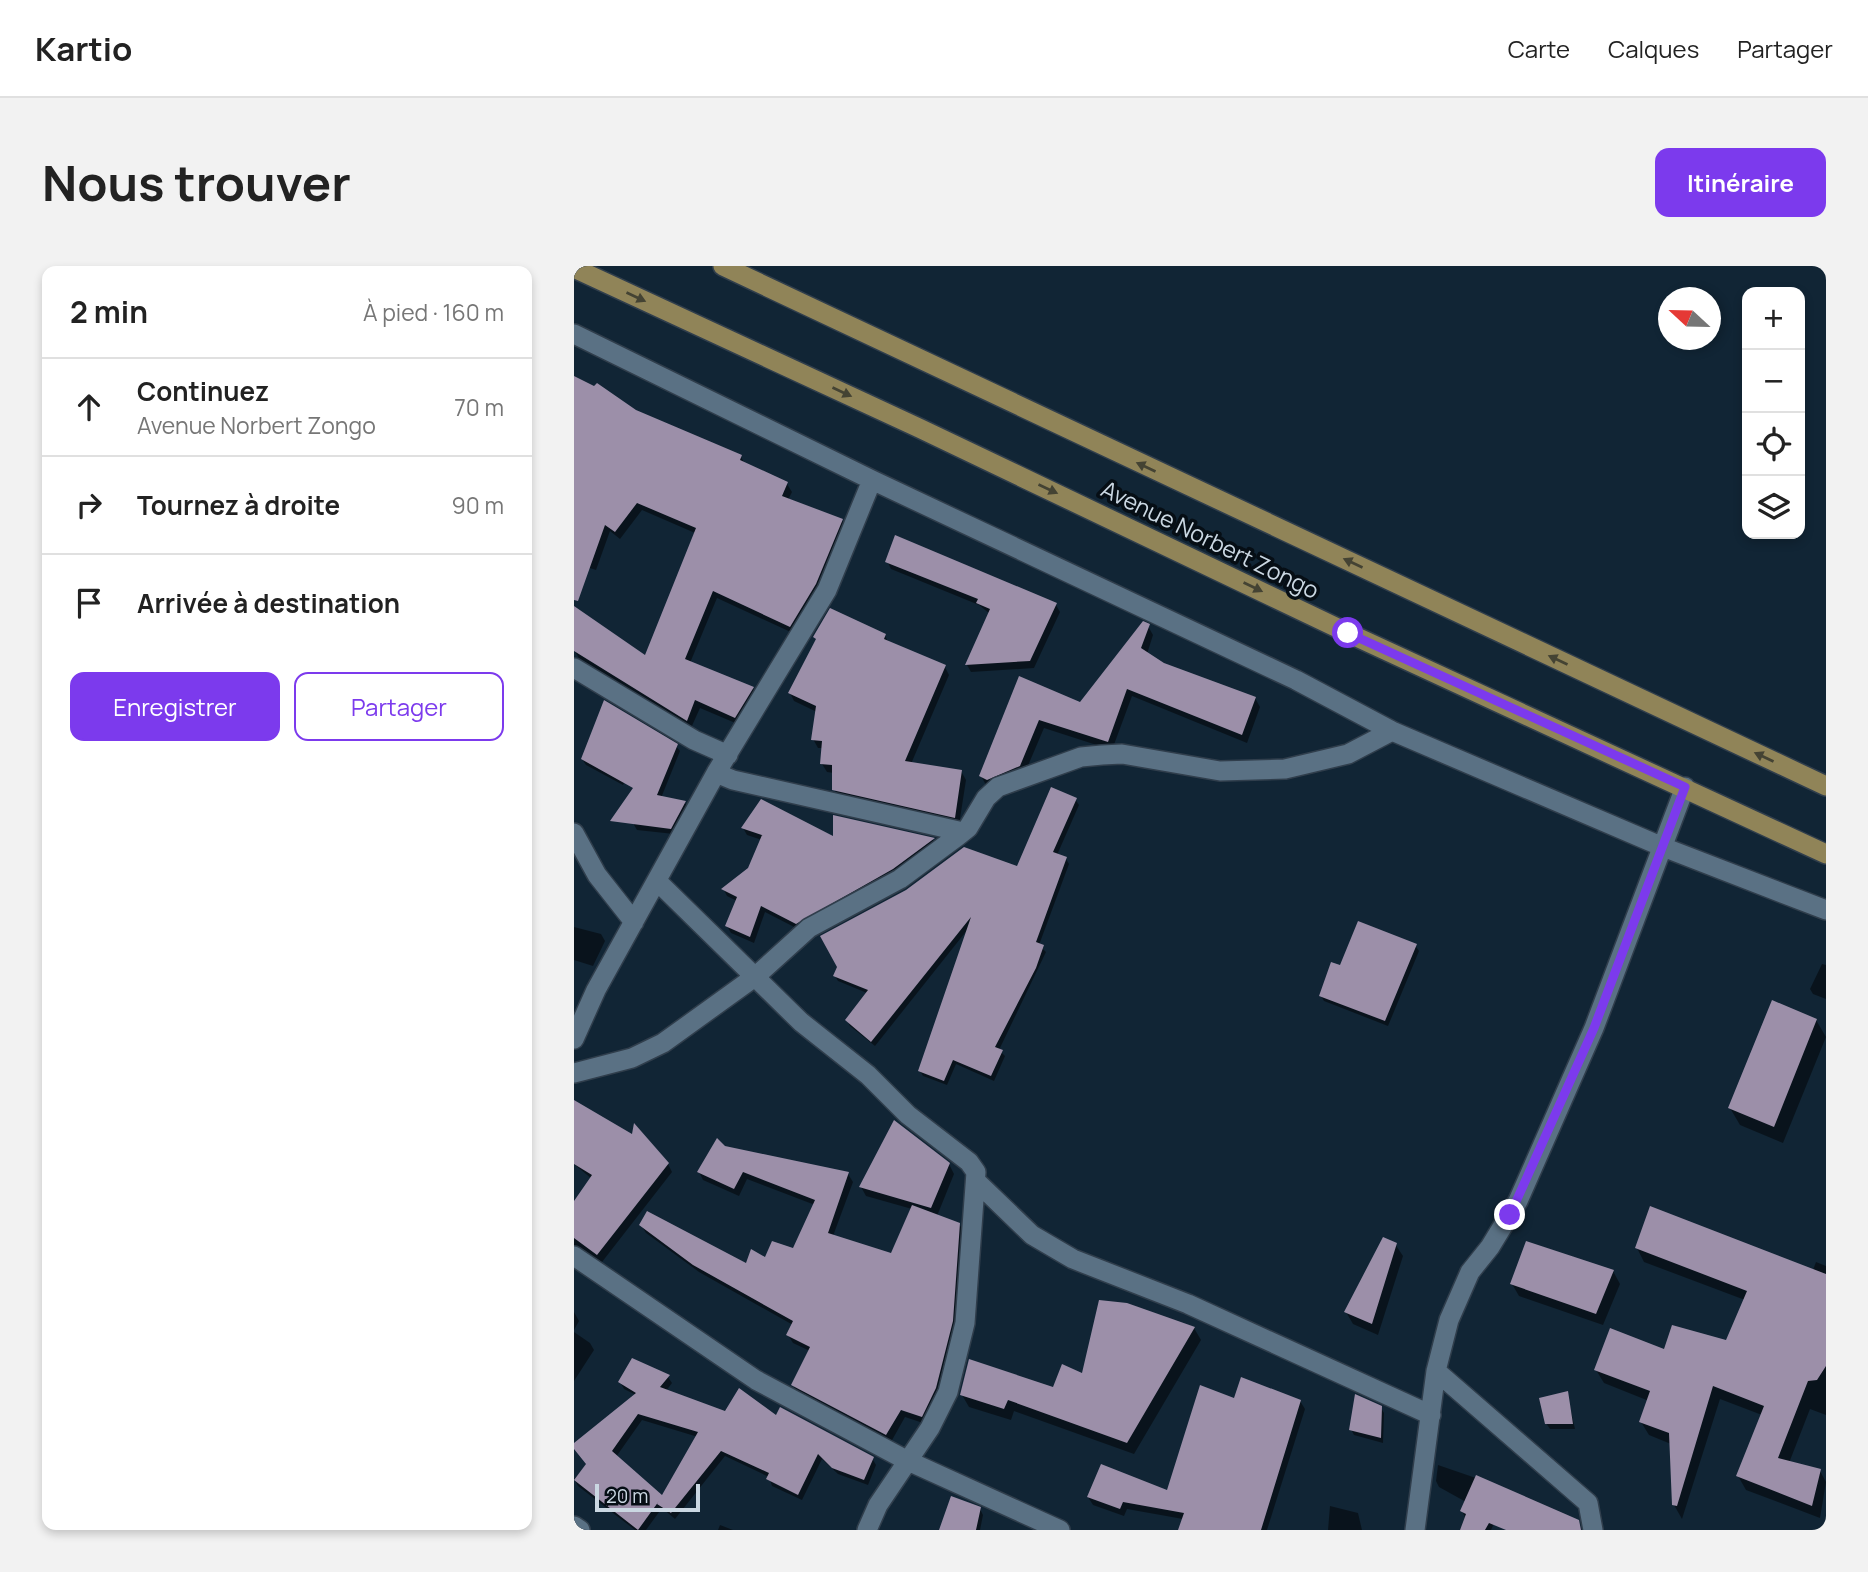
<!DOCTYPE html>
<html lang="fr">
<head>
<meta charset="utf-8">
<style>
	:root { --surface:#fff; --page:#f2f2f2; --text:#222; --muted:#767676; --line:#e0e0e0; --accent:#7c3aed }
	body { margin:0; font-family:Manrope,sans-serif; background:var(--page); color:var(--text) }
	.controls { position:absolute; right:21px; top:21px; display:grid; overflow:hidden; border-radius:14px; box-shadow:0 4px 10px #0003 }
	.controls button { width:63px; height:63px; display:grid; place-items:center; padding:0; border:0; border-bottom:2px solid var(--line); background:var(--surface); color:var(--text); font:35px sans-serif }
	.compass { position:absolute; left:1084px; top:21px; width:63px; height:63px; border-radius:50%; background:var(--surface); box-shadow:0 4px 10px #0003; rotate:292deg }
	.scale { position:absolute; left:21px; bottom:18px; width:105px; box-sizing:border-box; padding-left:7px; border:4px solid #cad7e2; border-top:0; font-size:19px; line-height:24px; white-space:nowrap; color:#cad7e2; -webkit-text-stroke:5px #060e15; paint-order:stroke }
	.stop { position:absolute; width:21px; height:21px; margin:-16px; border:5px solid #7c3aed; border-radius:50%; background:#fff }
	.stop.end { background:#7c3aed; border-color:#fff; box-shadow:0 2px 7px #0008 }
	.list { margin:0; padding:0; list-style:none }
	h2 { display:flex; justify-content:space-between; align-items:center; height:91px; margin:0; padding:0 28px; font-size:30px }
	h2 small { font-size:23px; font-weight:400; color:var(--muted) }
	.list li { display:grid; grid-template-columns:46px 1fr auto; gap:21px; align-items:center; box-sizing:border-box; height:98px; padding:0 28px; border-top:2px solid var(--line) }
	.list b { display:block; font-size:26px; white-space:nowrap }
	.list p { margin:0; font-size:23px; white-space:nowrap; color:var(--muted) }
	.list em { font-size:23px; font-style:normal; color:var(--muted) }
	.actions { display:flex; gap:14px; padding:21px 28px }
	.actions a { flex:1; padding:16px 0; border:2px solid var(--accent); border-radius:14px; text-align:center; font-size:24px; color:var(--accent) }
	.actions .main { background:var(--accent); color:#fff }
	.icon { flex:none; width:38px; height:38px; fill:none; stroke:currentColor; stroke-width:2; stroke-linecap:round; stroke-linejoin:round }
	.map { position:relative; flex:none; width:1252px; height:1264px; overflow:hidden; border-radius:14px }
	header { display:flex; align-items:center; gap:42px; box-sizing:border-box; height:98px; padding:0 35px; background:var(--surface); border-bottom:2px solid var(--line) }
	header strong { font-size:33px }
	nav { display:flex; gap:38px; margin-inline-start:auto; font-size:24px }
	.intro { display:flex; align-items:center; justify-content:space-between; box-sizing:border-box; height:168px; padding:0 42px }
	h1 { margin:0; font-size:49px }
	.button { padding:18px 32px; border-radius:14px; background:var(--accent); color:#fff; font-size:24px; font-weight:700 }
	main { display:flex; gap:42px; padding:0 42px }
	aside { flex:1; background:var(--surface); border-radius:14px; box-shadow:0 4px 10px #0003 }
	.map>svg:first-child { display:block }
	.shadow { fill:#0007; fill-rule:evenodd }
	.building { fill:#9c8fa9; fill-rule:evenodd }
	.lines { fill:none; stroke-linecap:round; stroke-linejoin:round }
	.minor-casing { stroke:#303e4c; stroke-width:22 }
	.primary-casing { stroke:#303e4c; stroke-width:22 }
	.minor { stroke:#5a7184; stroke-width:19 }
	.primary { stroke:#908458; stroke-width:19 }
	.oneway { fill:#444333 }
	.route { stroke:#7c3aed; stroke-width:9 }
	.labels { text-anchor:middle; stroke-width:7; stroke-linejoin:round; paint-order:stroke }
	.street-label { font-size:23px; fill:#cad7e2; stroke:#060e15 }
</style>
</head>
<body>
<header>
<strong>Kartio</strong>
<nav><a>Carte</a><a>Calques</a><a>Partager</a></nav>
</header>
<div class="intro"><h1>Nous trouver</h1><a class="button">Itinéraire</a></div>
<main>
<aside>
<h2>2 min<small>À pied · 160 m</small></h2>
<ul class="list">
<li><svg class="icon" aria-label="ahead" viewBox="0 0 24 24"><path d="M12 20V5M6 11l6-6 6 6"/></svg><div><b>Continuez</b><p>Avenue Norbert Zongo</p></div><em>70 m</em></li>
<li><svg class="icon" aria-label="right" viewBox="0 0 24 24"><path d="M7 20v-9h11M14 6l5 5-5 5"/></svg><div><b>Tournez à droite</b></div><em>90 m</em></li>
<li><svg class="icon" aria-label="arrive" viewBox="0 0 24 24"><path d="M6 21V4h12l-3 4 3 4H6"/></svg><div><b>Arrivée à destination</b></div></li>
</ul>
<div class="actions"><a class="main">Enregistrer</a><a>Partager</a></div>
</aside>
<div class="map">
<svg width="1252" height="1264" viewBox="0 0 1252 1264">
	<rect width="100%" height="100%" fill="#112535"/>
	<path class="shadow" d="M0,112L61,146L167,191L171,198L213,218L218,226L214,234L268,254L272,263L221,368L143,332L116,397L179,422L183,431L166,459L126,442L117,462L5,392L0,384L71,392L121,267L68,244L46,273L36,265L22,304L0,297Z
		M313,295L482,339L486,346L460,402L397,406L393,399L416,348L405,339L317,303Z
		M574,360L579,369L573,388L589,398L681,432L686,441L673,477L558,430L538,484L470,462L450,509L412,519L407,510L446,412L507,438Z
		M311,370L315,377L371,401L375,409L337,498L387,505L392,514L385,559L265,532L260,523V507L253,506L248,498L249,482H244L239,473L243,446L220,435L216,427L243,375L241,371Z
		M31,437L102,480L106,485L87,532L111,537L114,542L100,568L63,564L60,559L74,476L49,519L12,499L8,493Z
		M501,533L505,539L483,589L492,593L495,598L465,679L472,686L425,784L431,790L420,815L382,798L373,819L349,810L346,805L394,663L301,780L276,760L273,754L293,727L264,715L261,710L444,603Z
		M261,551L359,574L363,580L226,664L191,646L180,677L157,667L153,660L163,635L153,630L150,624L176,603L188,574L173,569L169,562L261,573Z
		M0,661L27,668L31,675L19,700L0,694Z
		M841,679L845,685L814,760L750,735L747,730L767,702Z
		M1248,698L1252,699V733L1239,728L1236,723Z
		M1242,754L1252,771L1209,877L1166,859L1156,842Z
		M0,844L94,898L98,906L28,996L7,985L0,988V938L18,913L0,898Z
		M150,882L274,908L279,916L259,970L318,989L338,943L292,930L287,921L375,898L380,908L363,950L385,958L390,966L382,1064L366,1130L352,1158L331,1151L317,1176L224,1127L219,1119L236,1085L219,1077L214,1069L219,1059L125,1006L72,967L67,959L173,999L220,984L241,939L173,913L165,930L129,914L125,906Z
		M821,978L829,990L804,1069L779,1058L772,1046Z
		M1063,982L1239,1004L1242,996L1252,1000V1149L1236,1143L1215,1197L1246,1205L1252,1216L1246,1252L1172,1224L1164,1210L1188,1149L1146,1133L1108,1253L1100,1239L1097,1178L1075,1169L1067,1156L1075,1135L1030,1117L1022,1104L1091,1086L1153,1076L1171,1034L1070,996Z
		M1039,1005L1046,1018L1029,1059L945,1030L938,1018Z
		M0,1046L5,1055L0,1064Z
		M620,1062L627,1074L560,1188L440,1145L437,1154L395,1141L388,1129L480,1123Z
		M0,1066L16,1077L20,1084L0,1115Z
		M94,1111L98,1117L92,1125L152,1147L203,1152L298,1192L302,1199L294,1219L264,1208L248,1193L228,1234L198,1220L195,1211L151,1190L101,1253L88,1242L72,1264H61L4,1220L0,1213L14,1199L0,1180L62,1129L50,1123L46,1116ZM68,1154L124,1171L89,1232L42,1191Z
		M993,1127L1001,1163H976L972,1157Z
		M662,1135H726L731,1143L693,1264H613L609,1253L553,1243L550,1250L519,1239L514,1231L594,1227Z
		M807,1142L810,1147L809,1177L780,1169L777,1163Z
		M864,1199L931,1222L1002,1264H941L922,1253L917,1264H886L891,1251L888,1245L892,1236L865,1221L862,1215Z
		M756,1240L784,1247L788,1264H754Z
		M406,1243L409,1249L406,1264H366Z
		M146,1259L159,1264H144Z"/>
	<path class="building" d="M0,110L20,120L23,117L62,144L168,189L166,194L214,216L208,230L269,253L242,318L216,361L139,325L111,393L180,421L161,452L121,434L113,455L0,385V340L71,389L122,262L63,237L41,266L31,259L4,335L0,334Z
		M321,269L483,337L456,395L391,399L416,343L402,337L404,333L311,296Z
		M256,342L312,368L310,373L372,399L331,495L388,504L381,552L258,524V499L246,498L248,475L237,474L242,440L214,427L242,373L239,371Z
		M569,355L576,358L567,382L590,397L682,431L668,469L553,423L534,476L465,454L446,500L413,514L405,510L445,410L506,436Z
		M30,434L104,478L83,529L112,535L97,563L36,555L59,522L7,493Z
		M477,521L503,532L479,586L493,591L462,676L470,679L462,702L421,781L429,784L417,810L379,794L370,815L344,805L397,651L297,776L271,754L294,724L259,710L263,701L246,670L332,624L390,581L443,600Z
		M187,533L259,570V549L361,572L319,603L222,658L187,640L176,671L151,660L163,631L147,623L174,602L188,569L209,576L167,562Z
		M784,655L843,678L811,755L745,730L757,696L766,699Z
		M1198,734L1243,753L1200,861L1154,842Z
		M0,834L58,868L60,857L95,897L23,989L0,972V935L18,909L0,898Z
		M320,854L376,897L357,942L285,921Z
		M143,872L151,880L275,906L254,967L317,987L338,939L386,957L379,1055L362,1122L348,1151L327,1144L312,1169L217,1119L236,1081L212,1069L219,1055L119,999L65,959L73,945L172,997L177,983L191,991L198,975L219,982L241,934L169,906L160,923L123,906Z
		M1076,940L1252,1008V1100L1243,1114L1234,1115L1204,1192L1247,1203L1238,1240L1162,1210L1190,1140L1139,1120L1103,1240L1098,1239L1095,1167L1065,1156L1076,1125L1020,1104L1036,1062L1090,1083L1098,1059L1152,1074L1173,1025L1061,982Z
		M809,971L823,977L798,1058L770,1046Z
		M952,975L1040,1004L1022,1048L936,1018Z
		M525,1034L553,1037L621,1061L553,1177L434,1134L430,1143L386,1129L395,1093L479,1121L488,1098L508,1107Z
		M58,1092L96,1109L86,1121L151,1145L165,1122L202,1149L206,1141L300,1191L290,1214L258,1202L244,1188L224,1229L192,1213L195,1207L147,1185L97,1247L83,1238L85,1235L64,1264L0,1214L12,1198L0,1183V1177L62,1127L44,1116ZM64,1148L124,1166L88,1229L38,1185Z
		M667,1111L727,1134L687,1264H604L610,1247L549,1236L546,1243L513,1231L527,1198L593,1224L626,1119L660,1132Z
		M994,1125L999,1158H971L965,1132Z
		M781,1128L808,1140L807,1172L775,1164Z
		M902,1209L1005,1254L1007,1264H932L915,1257L911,1264H886L892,1248L886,1245Z
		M377,1230L407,1241L402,1264H365Z"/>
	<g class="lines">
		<defs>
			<path id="minor" d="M0,68L298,214L722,414L818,465L1089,581L1252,644
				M0,402L120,474L154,489
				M142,507L159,514L389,566
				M0,567L23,609L60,656
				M84,616L227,756L294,809L334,849L395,896L402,906L391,1057L374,1126L356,1162L304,1239L293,1264
				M0,773L22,724L142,507L253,324L298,214
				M0,807L58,792L89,777L182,710L235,662L326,613L384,570L394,562L412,532L424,521L507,491L528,489L548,488L646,505L711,503L774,488L818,465
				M403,916L458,969L499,993L614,1038L857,1149
				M0,990L182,1114L332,1194L486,1264
				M862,1105L1014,1237L1019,1264
				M0,1260L6,1264
				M841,1264L862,1105L875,1054L896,1006L916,981L944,935L1020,762L1111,521"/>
			<path id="primary" d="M149,0L1252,520
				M0,2L345,162L774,367L1252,588"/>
		</defs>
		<use href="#minor" class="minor-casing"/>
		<use href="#primary" class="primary-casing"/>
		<use href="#minor" class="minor"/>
		<use href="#primary" class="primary"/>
	</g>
	<defs><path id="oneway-solid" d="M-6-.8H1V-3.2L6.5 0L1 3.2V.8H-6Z" transform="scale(1.75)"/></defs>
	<g class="oneway">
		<use href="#oneway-solid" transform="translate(62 31) rotate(25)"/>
		<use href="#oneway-solid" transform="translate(268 126) rotate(25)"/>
		<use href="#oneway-solid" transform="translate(572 201) rotate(-155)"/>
		<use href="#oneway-solid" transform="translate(474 223) rotate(25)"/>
		<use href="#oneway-solid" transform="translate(779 297) rotate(-155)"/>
		<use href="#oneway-solid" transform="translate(679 321) rotate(26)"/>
		<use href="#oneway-solid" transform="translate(984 394) rotate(-155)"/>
		<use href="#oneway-solid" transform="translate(1190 491) rotate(-155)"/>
	</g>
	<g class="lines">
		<path class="route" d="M774,367L1111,521L1020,762L936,949"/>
	</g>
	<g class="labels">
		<g class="street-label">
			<text transform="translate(636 274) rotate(26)" y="8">Avenue Norbert Zongo</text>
		</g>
	</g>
</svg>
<div class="controls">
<button>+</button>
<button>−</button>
<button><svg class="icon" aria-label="locate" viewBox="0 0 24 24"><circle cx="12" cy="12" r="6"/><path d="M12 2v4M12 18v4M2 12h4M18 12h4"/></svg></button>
<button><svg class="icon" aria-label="layers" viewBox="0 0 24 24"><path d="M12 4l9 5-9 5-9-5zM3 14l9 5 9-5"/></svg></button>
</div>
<svg class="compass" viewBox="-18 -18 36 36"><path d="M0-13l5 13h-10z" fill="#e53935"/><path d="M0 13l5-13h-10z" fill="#767676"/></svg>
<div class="scale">20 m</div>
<div class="stop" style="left:774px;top:367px"></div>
<div class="stop end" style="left:936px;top:949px"></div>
</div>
</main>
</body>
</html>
